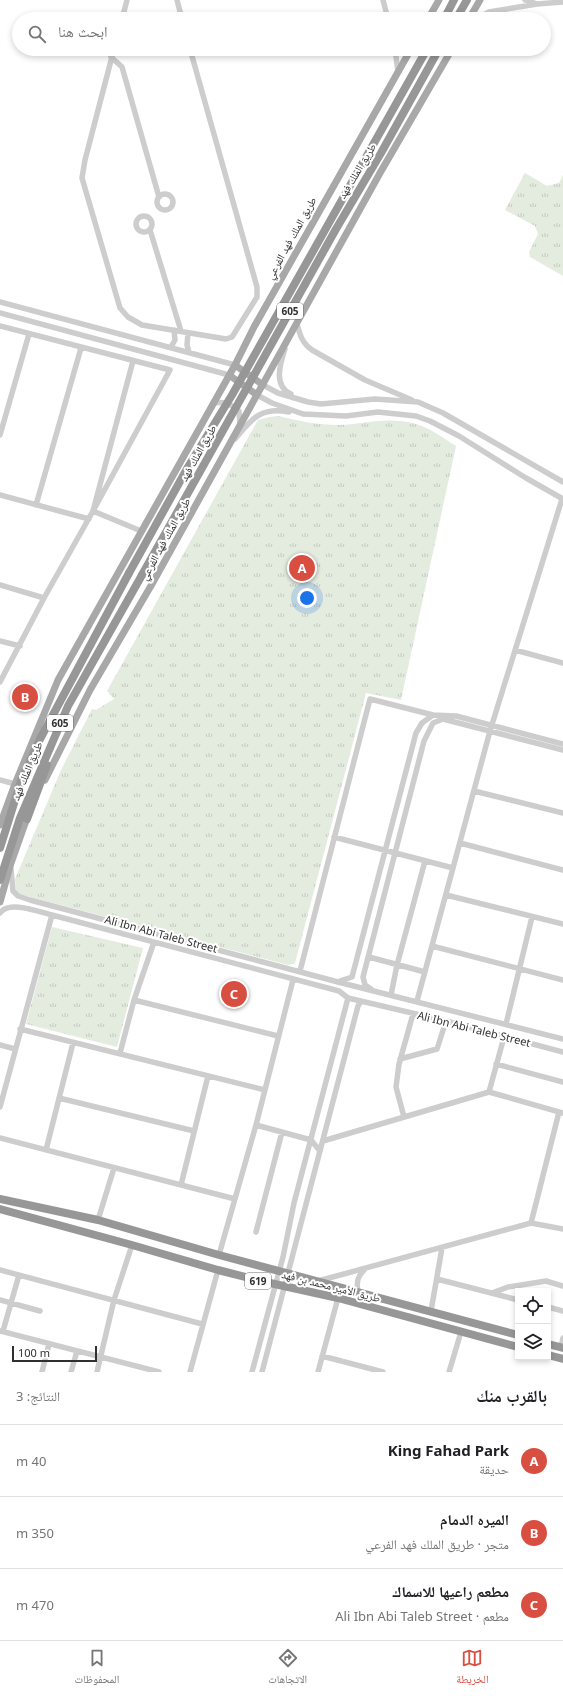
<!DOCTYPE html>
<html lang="ar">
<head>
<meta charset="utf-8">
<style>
	:root { --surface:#fff; --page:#f6f6f6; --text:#202124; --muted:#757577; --line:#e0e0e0; --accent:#d84e41 }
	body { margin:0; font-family:"Noto Sans","Noto Naskh Arabic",sans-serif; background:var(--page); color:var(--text); direction:rtl }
	.controls { position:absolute; right:12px; bottom:12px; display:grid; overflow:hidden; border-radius:0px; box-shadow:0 2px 6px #0003 }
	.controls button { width:36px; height:36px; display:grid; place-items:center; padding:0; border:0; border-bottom:1px solid var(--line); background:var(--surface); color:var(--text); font:20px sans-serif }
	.scale { position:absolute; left:12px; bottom:10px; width:85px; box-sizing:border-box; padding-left:4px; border:2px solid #303030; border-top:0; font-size:11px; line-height:14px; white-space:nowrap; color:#303030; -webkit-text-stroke:3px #fff; paint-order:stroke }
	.you { position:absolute; left:307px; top:598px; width:14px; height:14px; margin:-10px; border:3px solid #fff; border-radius:50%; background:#1a73e8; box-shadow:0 0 0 6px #1a73e833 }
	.badge { display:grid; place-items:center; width:26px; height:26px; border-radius:50%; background:var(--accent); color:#fff; font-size:13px; font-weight:700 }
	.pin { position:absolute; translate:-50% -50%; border:2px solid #fff; box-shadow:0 1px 4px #0006 }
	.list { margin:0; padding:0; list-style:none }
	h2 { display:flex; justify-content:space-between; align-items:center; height:52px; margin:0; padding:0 16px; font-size:17px }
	h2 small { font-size:13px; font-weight:400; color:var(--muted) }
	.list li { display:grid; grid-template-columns:26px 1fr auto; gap:12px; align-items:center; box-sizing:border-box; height:72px; padding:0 16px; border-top:1px solid var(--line) }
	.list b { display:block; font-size:15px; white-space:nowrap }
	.list p { margin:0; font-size:13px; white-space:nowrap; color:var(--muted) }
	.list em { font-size:13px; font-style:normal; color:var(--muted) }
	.icon { flex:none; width:22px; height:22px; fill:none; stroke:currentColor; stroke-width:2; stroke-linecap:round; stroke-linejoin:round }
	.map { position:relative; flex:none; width:563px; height:1372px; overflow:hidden; direction:ltr }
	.search { position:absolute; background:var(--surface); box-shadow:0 2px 6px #0003; left:12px; right:12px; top:12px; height:44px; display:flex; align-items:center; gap:10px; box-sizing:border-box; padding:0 14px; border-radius:22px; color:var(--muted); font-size:15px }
	.sheet { height:268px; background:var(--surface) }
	nav { display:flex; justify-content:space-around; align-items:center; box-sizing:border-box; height:56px; border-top:1px solid var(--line); background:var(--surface); font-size:11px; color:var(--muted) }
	nav a { display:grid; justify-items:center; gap:2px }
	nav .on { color:var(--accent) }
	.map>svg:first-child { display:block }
	.park { fill:url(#park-tufts) }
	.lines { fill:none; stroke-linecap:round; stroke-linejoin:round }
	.minor { stroke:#cdcdcd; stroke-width:5.5 }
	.major { stroke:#a8a8a8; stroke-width:7 }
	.highway { stroke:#979797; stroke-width:8 }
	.highway-bridge { stroke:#979797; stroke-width:8 }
	.labels { text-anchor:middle; stroke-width:4; stroke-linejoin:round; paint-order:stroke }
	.shield { fill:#fff; stroke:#6e6e6e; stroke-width:1 }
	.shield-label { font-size:10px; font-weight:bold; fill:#303030 }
	.street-label { font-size:11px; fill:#303030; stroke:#fff }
</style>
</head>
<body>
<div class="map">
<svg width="563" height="1372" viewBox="0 0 563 1372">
	<defs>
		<pattern id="park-tufts" width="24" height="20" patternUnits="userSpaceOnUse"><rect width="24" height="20" fill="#e4ebdf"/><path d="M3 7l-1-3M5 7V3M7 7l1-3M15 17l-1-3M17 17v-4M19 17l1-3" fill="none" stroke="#c4cac0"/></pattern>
	</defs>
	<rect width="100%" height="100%" fill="#fff"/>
	<path class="park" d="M525,173L547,186L559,183L563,175V276L530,257L529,252L538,234L535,226L505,210Z
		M278,416C299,421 318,425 339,425C367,424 387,416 416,424C430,428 443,438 456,446L401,700L366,693L295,963L288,965L19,894L16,892L15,879L61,770L92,709L96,710L114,699L107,691L258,420L269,417Z
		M52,927L143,948L117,1047L26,1024Z"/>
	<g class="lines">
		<path class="minor" d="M177,0L182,19
			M383,0L388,19
			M537,4L563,2
			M122,19L127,0
			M477,19L489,12L537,4L525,0
			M114,49L85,160L82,178L120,308L128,317L142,325L226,339L232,337L257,297V287L190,49
			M395,49L398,72
			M111,57L122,67L159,197
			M157 202a8 8 0 1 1 16 0a8 8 0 1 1-16 0Z
			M136 224a8 8 0 1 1 16 0a8 8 0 1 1-16 0Z
			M150,230L181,331
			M0,302L235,365
			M0,313L229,375
			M297,324C300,335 302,343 312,350L365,380L412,400
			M0,326L170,370L93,511L44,598L0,682
			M188,333L187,345L189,352
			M171,347L175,340L174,330
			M285,349C280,364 273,386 291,394
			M133,361L93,511L141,531
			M263,385L278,393L308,402L321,404L375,399L418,402L443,413L563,482
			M257,395L272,403L303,414L346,416L378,412L416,416L430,421L459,436L526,478L563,499
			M213,403C224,401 231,404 239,411L240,425
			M0,435L29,334
			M235,439C251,420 260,406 289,412
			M0,495L89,519
			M36,505L81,348
			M0,585L44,598
			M0,641L20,646
			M515,650L563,663
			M0,780L15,784
			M474,791L563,813
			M334,837L453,868
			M460,843L563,870
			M11,869L13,891L18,896L30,900L338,982L563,1039
			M446,895L563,924
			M0,913C9,900 39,912 52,915L339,991L348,998L446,1021L563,1052
			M432,946L563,980
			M369,957L425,972
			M300,971L370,699L433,715
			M340,981L352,977L416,733L422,723L433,715L456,716L563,744
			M371,989L365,985L363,977L424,741L433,723L443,719L563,750
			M391,995L397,965L425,861
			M134,1000L278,1036
			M417,1001L490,731L562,499
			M506,1024L532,917
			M20,1029L265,1090
			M0,1045L15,1049
			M120,1053L134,1000L154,942
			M400,1059L437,1049L446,1021
			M496,1064L563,1082
			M489,1092L504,1037
			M59,1098L194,1131
			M0,1107L52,915
			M404,1117L396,1087L399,1064L413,1014
			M256,1125L311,1140L320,1151
			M0,1138L235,1199
			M323,1141L489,1092L563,1113
			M46,1150L73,1043
			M181,1185L208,1076
			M98,1220L114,1168
			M531,1223L563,1229
			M256,1232L282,1132
			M219,1255L256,1125L293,980
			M0,1270L202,1324
			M437,1279L518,1300
			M318,1281L531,1223L559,1112
			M358,1292C356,1281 358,1276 365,1269
			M492,1293L508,1287L546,1281L563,1286
			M0,1300L40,1311
			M548,1307L563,1311
			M431,1311L442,1248
			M0,1331L159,1372
			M3,1331L19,1275
			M561,1347L563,1338
			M322,1356L383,1372
			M42,1372L49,1344
			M71,1372L77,1351
			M97,1372L114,1300L132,1245
			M190,1372L218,1270
			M252,1372L283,1257L294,1203L348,998
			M262,1372L358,1006L361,1001
			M318,1372L338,1298
			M449,1372L461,1332"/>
		<path class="major" d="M428,19L439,0
			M469,19L480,0
			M235,365L263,385
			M229,375L257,395
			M45,780L90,690L152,584L380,173L452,49
			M0,825L15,784L58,680L235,365L254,327L411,49
			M0,902L11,863L28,815"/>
		<path class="highway" d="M444,19L454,0
			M456,19L467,0
			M27,819L47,765
			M0,848L21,781L40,739L129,573
			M0,880L20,818L68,706L142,575
			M0,1199L98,1220L219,1255L518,1335
			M0,1209L132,1245L218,1270L261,1281L338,1298L518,1347
			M548,1344L563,1348
			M548,1355L563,1359"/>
		<path class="highway-bridge" d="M129,573L188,467L232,395L427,49
			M142,575L336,229L381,153L439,49"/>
	</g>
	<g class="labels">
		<g class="shield">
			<rect x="277" y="303" width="26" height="16" rx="3"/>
			<rect x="47" y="715" width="26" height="16" rx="3"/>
			<rect x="245" y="1273" width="26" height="16" rx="3"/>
		</g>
		<g class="shield-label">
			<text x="290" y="315">605</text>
			<text x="60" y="727">605</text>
			<text x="258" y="1285">619</text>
		</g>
		<g class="street-label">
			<text transform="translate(357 171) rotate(-59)" y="4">طريق الملك فهد</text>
			<text transform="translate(291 238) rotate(-61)" y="4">طريق الملك فهد الفرعي</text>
			<text transform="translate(198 453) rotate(-61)" y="4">طريق الملك فهد</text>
			<text transform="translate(165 539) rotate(-61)" y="4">طريق الملك فهد الفرعي</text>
			<text transform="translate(27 771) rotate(-67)" y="4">طريق الملك فهد</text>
			<text transform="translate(161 934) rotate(15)" y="4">Ali Ibn Abi Taleb Street</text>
			<text transform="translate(474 1029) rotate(14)" y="4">Ali Ibn Abi Taleb Street</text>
			<text transform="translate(331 1286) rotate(14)" y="4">طريق الأمير محمد بن فهد</text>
		</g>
	</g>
</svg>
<div class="controls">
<button><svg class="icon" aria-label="locate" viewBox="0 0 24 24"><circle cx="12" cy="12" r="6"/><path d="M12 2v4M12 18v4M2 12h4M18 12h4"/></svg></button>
<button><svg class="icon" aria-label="layers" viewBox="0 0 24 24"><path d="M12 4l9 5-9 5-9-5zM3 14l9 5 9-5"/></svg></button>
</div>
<div class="scale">100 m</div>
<div class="you"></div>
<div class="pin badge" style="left:302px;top:568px">A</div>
<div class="pin badge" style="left:25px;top:697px">B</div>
<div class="pin badge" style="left:234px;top:994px">C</div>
<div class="search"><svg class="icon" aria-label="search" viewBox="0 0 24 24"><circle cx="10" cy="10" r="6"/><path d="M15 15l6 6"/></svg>ابحث هنا</div>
</div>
<section class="sheet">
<h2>بالقرب منك<small>النتائج: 3</small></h2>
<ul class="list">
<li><span class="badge">A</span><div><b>King Fahad Park</b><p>حديقة</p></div><em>40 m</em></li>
<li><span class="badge">B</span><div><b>الميره الدمام</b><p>متجر · طريق الملك فهد الفرعي</p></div><em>350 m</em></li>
<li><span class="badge">C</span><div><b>مطعم راعيها للاسماك</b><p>مطعم · Ali Ibn Abi Taleb Street</p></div><em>470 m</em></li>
</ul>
</section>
<nav>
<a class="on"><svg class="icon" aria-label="map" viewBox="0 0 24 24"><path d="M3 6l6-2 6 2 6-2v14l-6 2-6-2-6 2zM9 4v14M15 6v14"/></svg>الخريطة</a>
<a><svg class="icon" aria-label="directions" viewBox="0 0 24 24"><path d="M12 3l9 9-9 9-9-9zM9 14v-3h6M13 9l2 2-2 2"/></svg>الاتجاهات</a>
<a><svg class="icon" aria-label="saved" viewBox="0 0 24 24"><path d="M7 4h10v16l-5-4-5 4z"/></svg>المحفوظات</a>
</nav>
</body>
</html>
